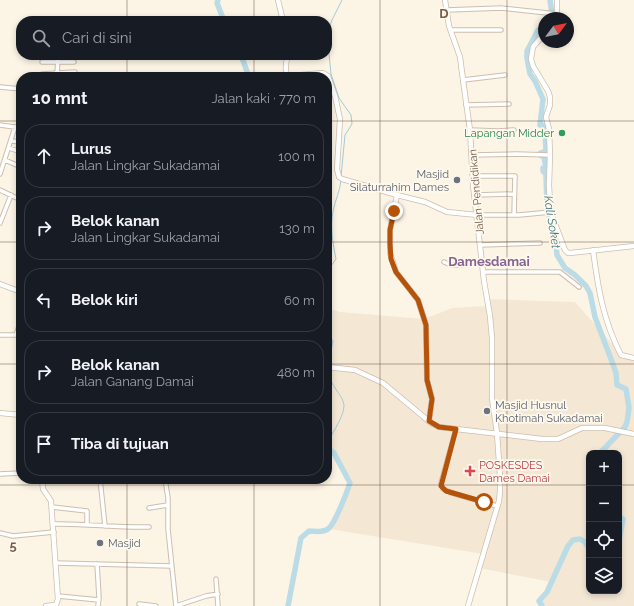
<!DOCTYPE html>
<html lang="id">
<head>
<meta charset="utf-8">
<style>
	:root { --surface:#171b24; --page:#20242c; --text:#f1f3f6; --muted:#9ea1a6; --line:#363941 }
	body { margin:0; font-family:Raleway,sans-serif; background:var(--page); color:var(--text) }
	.controls { position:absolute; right:12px; bottom:12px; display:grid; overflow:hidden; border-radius:8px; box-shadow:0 2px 6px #0003 }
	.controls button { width:36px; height:36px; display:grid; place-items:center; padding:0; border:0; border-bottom:1px solid var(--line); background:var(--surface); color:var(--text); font:20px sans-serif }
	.compass { position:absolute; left:538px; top:12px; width:36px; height:36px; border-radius:50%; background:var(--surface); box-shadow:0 2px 6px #0003; rotate:58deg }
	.stop { position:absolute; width:12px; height:12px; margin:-9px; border:3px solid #b45309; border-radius:50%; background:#fff }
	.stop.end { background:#b45309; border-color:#fff; box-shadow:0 1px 4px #0008 }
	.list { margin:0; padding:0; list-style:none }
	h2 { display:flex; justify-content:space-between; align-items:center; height:52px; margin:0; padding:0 16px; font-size:17px }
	h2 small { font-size:13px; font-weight:400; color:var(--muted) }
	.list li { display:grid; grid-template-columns:26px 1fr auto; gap:12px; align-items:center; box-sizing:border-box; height:64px; margin:0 8px 8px; padding:0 8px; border:1px solid var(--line); border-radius:16px }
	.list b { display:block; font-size:15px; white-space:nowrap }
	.list p { margin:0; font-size:13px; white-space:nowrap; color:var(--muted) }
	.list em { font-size:13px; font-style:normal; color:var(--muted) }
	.icon { flex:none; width:22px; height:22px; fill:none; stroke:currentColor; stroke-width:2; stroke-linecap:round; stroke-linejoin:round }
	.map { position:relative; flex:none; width:634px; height:606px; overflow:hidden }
	.search { position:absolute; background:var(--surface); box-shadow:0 2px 6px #0003; left:16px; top:16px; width:316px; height:44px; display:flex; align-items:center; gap:10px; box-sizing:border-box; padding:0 14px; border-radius:16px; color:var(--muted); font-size:15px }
	.panel { position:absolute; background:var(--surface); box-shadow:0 2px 6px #0003; left:16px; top:72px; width:316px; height:412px; border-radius:16px }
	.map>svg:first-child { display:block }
	.residential { fill:#f4e8d5; fill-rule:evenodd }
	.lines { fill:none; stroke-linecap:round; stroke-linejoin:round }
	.stream { stroke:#a1cbd7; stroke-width:1 }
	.river { stroke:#bbdce6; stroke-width:5.5 }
	.minor-casing { stroke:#cebead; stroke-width:5.5 }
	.tertiary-casing { stroke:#cebead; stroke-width:6 }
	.minor { stroke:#fff; stroke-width:3.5 }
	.tertiary { stroke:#fff; stroke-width:4.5 }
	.route { stroke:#b45309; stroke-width:5 }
	.grid { fill:none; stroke:#765d4b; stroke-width:1; stroke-opacity:0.55 }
	.leisure-dot { fill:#2e9e5b; stroke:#fff9ed; stroke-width:1.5 }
	.worship-dot { fill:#6b7280; stroke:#fff9ed; stroke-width:1.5 }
	.health-dot { fill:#e0444e; stroke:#fff9ed; stroke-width:1.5 }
	.labels { text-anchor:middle; stroke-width:3.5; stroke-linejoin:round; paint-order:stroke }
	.leisure-label { font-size:11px; fill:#27864d; stroke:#fff9ed; text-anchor:end }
	.worship-label { font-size:11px; fill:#5b616d; stroke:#fff9ed; text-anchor:start }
	.street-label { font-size:11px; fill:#765d4b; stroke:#fff9ed }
	.health-label { font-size:11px; fill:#be3a42; stroke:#fff9ed; text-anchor:start }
	.water-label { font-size:12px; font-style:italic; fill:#457989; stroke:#fff9ed }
	.quarter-label { font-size:13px; font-weight:bold; fill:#866392; stroke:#fff9ed }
	.grid-label { font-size:13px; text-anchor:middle; font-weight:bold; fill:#765d4b; stroke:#fff9ed; stroke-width:3.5; stroke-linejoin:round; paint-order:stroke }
</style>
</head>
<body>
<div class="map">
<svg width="634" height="606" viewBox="0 0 634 606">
	<rect width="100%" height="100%" fill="#fcf5e6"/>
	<path class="residential" d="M487,299L575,302L623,356L634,358V606H542L539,601L547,592L551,582L479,568L483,554L329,529L343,502L350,483L334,453L327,448V308L340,312L424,319L452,308L488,306ZM589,453H619V591H589Z"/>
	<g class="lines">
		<path class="stream" d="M341,177L345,135L352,124L351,115L339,98L331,74L327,34L332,20L342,0
			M327,268L331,266L336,259C333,244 330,228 333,211C335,201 340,191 341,180
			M327,335H329L333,341L328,365
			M327,443C332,434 344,416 344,406C344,401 340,395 337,391C332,382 328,380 328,368"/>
		<path class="river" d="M218,0L217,3L224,21
			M550,18L552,14L550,0
			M544,28L538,30L527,51V58L530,74L535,81L543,99L540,125L545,126L546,129L545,133L546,151L540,153V155L544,157L546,168H543V171L546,174L547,208L555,236L557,255L565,268L575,275L586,286L590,293L595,317L611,359L616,373L617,385L626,389L629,408L627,422L625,427L600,453
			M241,55L249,77
			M619,517L623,519L619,541
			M288,606L301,538L309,531C315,531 323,533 328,529C335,524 347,492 350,483L334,453L327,448
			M542,606L539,601L547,592L568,546L573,540L580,539L585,542L589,549"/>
		<defs>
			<path id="minor" d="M447,10L501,8L557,14
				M451,30H501
				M42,62H74
				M42,74L75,72
				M57,77L58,55
				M463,80L505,75
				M0,87L21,89
				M466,105L509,104
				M0,125L21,128
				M470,130L498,131L514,130
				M12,141L21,142
				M9,148L21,152
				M472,155L516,154L550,155
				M5,160L21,167
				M0,174L15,127
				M473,176H515L514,215
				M0,190L21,200
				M475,195L514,194
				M478,215H519L551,212
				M0,223L11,195
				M481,245L540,243
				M444,262L451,265L483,264
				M483,272H560L579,287
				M0,335H16L21,320
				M456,429L441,483L443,489L452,493L497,506
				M0,474L21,473
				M100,479L105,526
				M165,479L168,498V529L176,606
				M52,507L87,511V524
				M149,508L168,505
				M53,524C85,523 117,528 149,527
				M0,533L13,536L54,532
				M56,563L172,566
				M97,564L99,597L98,606
				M216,579L218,606
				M58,596L99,600
				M139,604L156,606
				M176,606L206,596L218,594"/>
			<path id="tertiary" d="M278,0L283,21
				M445,0L449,26L460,57L463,80L470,130L473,185L484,281L490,316L492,338V398L497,433L500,476V491L499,501L468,606
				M557,18V0
				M544,34L533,47L531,59L533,66L548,91L550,97V105L546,117L549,129L550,155L549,185L550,204L551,213L565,250L568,253H570L634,246
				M288,55C286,62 284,71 288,76L323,73L328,76L335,96L340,119L337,169L339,177L342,179L397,195L390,230V253L396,272L418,300L426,325L427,380L432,399L429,421
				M397,195L425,202L447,212L478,215
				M593,250C598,288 603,320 621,355L634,358
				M0,284L21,292
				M327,367L355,370L383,383L431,423L439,427L542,439H558L582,428H605L634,434
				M0,413L21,415
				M42,479L43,489L51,501L58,599L56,605L46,606"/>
		</defs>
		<use href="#minor" class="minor-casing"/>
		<use href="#tertiary" class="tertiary-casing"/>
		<use href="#minor" class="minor"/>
		<use href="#tertiary" class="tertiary"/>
	</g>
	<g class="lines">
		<path class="route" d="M394,211L390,230V244L391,259L396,272L418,300L426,325L427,380L432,399L429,421L439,427L456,429L441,486L446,491L484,502"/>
	</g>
	<path class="grid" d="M127,0V21M254,0V21M380,0V606M507,0V606M127,55V77M254,55V77M0,121H21M327,121H634M0,242H21M327,242H634M0,364H21M327,364H634M127,479V606M254,479V606M0,485H589M619,485H634"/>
	<circle class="leisure-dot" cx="562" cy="133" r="4"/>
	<g class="worship-dot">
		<circle cx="457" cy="180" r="4"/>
		<circle cx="487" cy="411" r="4"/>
		<circle cx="100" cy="543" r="4"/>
	</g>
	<path class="health-dot" d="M468 465h4v4h4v4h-4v4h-4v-4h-4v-4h4z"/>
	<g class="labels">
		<g class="leisure-label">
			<text x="554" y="137">Lapangan Midder</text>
		</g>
		<g class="worship-label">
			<text x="449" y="178" text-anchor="end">Masjid<tspan x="449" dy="13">Silaturrahim Dames</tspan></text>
			<text x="495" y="409">Masjid Husnul<tspan x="495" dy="13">Khotimah Sukadamai</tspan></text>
			<text x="108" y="547">Masjid</text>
		</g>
		<g class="street-label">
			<text transform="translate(476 192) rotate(-95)" y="4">Jalan Pendidikan</text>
		</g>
		<g class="health-label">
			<text x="479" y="469">POSKESDES<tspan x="479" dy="13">Dames Damai</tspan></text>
		</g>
		<g class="water-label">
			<text transform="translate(552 222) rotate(81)" y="4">Kali Soket</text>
		</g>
		<g class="quarter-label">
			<text x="489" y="266">Damesdamai</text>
		</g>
	</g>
	<g class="grid-label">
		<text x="444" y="18">D</text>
		<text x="13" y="550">5</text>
	</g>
</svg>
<div class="controls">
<button>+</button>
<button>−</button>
<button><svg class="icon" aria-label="locate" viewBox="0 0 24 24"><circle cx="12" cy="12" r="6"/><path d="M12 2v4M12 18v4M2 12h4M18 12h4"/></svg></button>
<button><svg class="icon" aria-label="layers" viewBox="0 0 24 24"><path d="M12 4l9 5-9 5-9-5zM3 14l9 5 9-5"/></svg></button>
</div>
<svg class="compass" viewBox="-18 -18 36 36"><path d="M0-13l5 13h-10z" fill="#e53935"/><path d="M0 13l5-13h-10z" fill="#9ea1a6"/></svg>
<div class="stop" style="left:484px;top:502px"></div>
<div class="stop end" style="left:394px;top:211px"></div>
<div class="search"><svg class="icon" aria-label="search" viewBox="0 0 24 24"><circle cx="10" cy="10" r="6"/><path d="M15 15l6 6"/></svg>Cari di sini</div>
<section class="panel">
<h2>10 mnt<small>Jalan kaki · 770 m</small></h2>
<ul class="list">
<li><svg class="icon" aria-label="ahead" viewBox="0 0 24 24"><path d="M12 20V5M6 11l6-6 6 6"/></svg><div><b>Lurus</b><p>Jalan Lingkar Sukadamai</p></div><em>100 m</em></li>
<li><svg class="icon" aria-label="right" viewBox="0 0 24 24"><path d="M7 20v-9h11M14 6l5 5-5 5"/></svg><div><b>Belok kanan</b><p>Jalan Lingkar Sukadamai</p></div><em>130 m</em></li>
<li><svg class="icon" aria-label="left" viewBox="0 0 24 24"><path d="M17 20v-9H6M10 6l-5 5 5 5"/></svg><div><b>Belok kiri</b></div><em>60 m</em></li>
<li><svg class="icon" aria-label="right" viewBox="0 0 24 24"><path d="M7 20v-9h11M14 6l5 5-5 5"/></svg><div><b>Belok kanan</b><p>Jalan Ganang Damai</p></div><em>480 m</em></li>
<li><svg class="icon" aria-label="arrive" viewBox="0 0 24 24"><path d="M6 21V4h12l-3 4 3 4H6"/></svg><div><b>Tiba di tujuan</b></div></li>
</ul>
</section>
</div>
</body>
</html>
